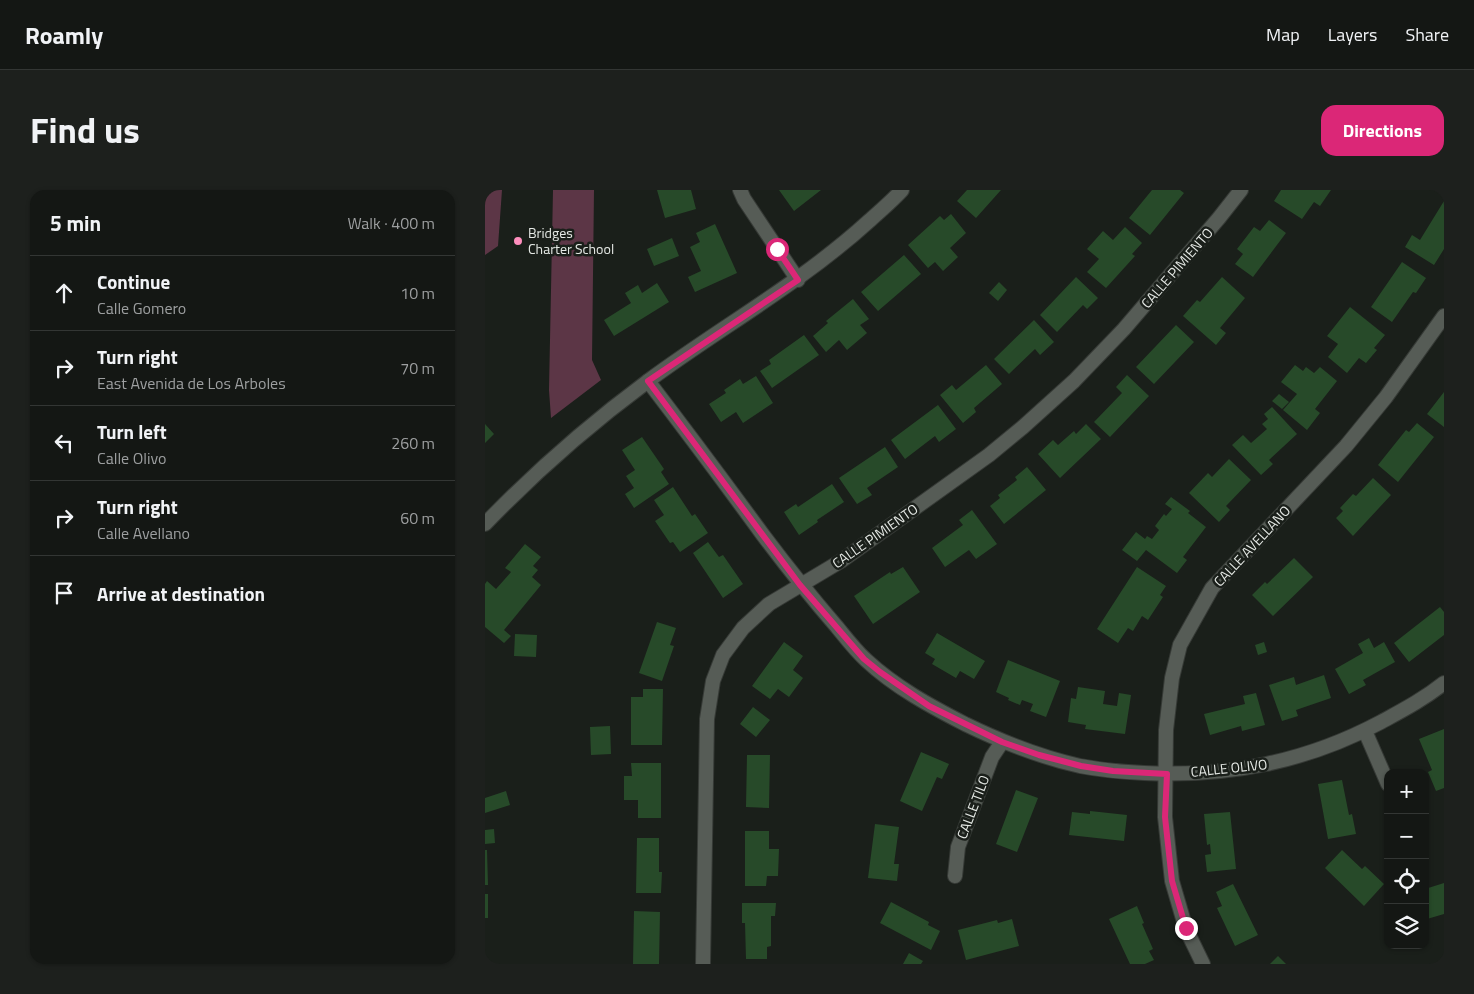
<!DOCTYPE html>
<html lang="en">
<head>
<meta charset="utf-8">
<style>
	:root { --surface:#141714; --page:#1d201d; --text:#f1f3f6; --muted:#9d9fa0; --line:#333634; --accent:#db2777 }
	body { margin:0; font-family:"Titillium Web",sans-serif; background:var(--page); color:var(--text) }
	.controls { position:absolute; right:15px; bottom:15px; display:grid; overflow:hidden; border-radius:10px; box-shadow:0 1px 4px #0004 }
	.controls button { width:45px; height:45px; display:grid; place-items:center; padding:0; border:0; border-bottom:1px solid var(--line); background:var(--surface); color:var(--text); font:25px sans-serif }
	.stop { position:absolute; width:15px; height:15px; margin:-11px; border:4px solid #db2777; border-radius:50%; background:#fff }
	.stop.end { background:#db2777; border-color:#fff; box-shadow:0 1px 5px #0008 }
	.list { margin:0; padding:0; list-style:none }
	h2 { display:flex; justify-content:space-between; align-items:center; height:65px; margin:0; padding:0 20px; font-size:21px }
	h2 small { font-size:16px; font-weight:400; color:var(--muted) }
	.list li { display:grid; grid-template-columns:32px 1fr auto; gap:15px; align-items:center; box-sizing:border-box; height:75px; padding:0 20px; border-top:1px solid var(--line) }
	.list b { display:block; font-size:19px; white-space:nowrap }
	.list p { margin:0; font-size:16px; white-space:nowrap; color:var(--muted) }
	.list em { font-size:16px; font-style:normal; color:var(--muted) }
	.icon { flex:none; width:28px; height:28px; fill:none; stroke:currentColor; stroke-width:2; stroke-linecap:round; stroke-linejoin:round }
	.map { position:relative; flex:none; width:959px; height:774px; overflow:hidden; border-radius:15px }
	header { display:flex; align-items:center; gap:30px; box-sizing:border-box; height:70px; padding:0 25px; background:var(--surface); border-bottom:1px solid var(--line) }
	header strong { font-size:24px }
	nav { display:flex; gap:28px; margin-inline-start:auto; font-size:18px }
	.intro { display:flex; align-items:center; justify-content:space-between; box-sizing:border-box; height:120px; padding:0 30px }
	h1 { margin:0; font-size:35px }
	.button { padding:12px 22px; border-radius:15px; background:var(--accent); color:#fff; font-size:18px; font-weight:700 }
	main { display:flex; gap:30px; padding:0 30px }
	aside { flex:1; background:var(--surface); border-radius:15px; box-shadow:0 1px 4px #0004 }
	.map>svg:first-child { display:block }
	.green { fill:#5c3646 }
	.building { fill:#274a29 }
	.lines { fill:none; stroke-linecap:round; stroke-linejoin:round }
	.minor-casing { stroke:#363a36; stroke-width:16 }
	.secondary-casing { stroke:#363a36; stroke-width:16 }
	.minor { stroke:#565c56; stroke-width:14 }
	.secondary { stroke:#565c56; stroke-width:14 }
	.route { stroke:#db2777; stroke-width:6 }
	.poi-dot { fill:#fe8ebd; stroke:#1a1f1a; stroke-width:2 }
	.labels { text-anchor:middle; stroke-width:5; stroke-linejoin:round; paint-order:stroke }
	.poi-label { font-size:14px; fill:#e5e9e5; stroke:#1a1f1a; text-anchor:start }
	.street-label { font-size:14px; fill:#e5e9e5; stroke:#1a1f1a }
</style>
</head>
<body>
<header>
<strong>Roamly</strong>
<nav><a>Map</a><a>Layers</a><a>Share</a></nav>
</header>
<div class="intro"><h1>Find us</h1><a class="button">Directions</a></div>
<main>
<aside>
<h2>5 min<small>Walk · 400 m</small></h2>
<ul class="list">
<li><svg class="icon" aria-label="ahead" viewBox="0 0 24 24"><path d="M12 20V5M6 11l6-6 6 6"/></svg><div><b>Continue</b><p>Calle Gomero</p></div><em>10 m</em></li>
<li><svg class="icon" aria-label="right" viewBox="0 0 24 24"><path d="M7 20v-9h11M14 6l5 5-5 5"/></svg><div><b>Turn right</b><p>East Avenida de Los Arboles</p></div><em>70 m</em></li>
<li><svg class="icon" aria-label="left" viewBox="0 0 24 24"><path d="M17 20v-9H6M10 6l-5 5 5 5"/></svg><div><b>Turn left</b><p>Calle Olivo</p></div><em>260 m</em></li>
<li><svg class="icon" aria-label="right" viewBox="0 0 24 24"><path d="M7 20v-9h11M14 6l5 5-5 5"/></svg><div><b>Turn right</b><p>Calle Avellano</p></div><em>60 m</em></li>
<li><svg class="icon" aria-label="arrive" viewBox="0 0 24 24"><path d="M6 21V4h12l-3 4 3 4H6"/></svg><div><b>Arrive at destination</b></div></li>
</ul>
</aside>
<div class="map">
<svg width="959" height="774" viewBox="0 0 959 774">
	<rect width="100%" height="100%" fill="#1a1f1a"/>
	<path class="green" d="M0,0H17L13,56L0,65Z
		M68,0H109L107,170L116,190L66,228L64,200Z"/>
	<path class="building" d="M172,0H206L211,19L180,28Z
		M294,0H336L309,21Z
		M482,0H516L491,28L472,11Z
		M667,0H695L699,3L665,45L644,28Z
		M796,0H846L835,16L829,12L817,29L789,11Z
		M959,11V59L949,75L920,57L927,45L935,50Z
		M466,24L481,43L465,58L473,67L458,81L450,72L443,78L423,55L455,26L459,30Z
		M784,30L801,43L768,87L750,74L758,64L752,59L769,37L775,41Z
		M230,34L252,83L210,102L203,87L216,81L205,57L215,52L211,43Z
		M640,37L657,53L647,64L650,66L621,98L602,82L614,69L602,59L618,41L628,50Z
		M187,48L194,66L169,76L162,59Z
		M419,65L436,84L393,121L376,102Z
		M917,72L941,88L931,103L928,102L907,132L886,117Z
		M591,87L613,108L602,119L598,115L572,142L555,125Z
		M737,87L760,108L735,138L741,143L731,155L698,126L712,110L715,112Z
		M514,92L522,100L513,111L504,103Z
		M172,93L184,112L129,146L119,130L146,113L140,103L153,95L157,103Z
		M368,109L384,129L375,135L382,143L362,160L354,150L341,162L328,146L343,133L341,131Z
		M865,117L900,145L889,158L892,160L881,173L874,168L862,183L843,167L853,154L842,146Z
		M549,130L569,152L555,165L550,159L524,184L509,169Z
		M691,135L709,152L669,194L651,177Z
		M319,145L334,165L287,198L275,181L286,174L284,170Z
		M501,175L517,194L489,218L491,222L478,233L455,205L467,195L471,200Z
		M810,175L818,181L821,177L829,183L835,177L852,191L830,219L835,223L822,240L798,220L812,204L796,192Z
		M642,185L664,206L625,247L609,232L637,203L631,197Z
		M271,186L288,213L258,233L251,222L236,232L224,214L241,203L239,200L255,189L258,194Z
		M959,202V237L942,224Z
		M794,204L804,212L797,219L787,211Z
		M453,215L471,239L454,252L450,246L420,269L406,250Z
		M787,217L812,244L784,270L788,274L776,285L747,255L758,245L766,253L782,239L777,234L783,229L779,224Z
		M932,233L949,247L913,292L893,275L921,240L924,242Z
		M0,234L9,244L0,253Z
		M601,234L616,249L575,288L553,264L568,250L573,255L589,241L591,244Z
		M157,247L179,279L176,282L184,294L149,318L140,304L149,298L141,286L150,280L137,260Z
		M400,257L413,277L382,298L387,305L372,314L354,288Z
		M744,269L766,290L741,316L745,320L734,332L704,303L723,283L727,287Z
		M542,277L561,300L519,334L505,316L515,308L513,305L532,290L530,287Z
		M888,288L906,305L868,346L851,328L858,321L855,318L868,304L871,306Z
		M347,294L359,312L332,330L333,332L314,345L299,322L311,314L313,317Z
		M188,297L207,326L210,324L223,343L195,362L188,352L185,353L170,331L179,325L169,310Z
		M686,307L705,321L703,323L721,337L698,367L702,370L692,383L661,360L652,371L637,360L651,342L660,349L662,346L667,349L674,340L670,336L679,324L681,326L687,319L680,314Z
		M487,320L512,354L491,369L484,360L460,377L447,358L478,335L474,330Z
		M223,352L234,367L238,365L258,394L238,408L208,363Z
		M40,354L56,367L48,376L53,380L47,387L56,395L19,440L26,446L19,453L0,437V394L2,391L11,399L26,382L20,378Z
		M809,368L828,387L788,426L767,405L780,392L782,394Z
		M418,377L435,402L388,434L369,406L405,382L406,384Z
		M652,377L681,396L675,405L678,407L663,430L657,426L648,441L643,438L633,453L612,439Z
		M955,417L959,422V445L924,472L909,453Z
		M172,432L191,438L185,455L189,456L177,491L154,483Z
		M452,443L500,471L489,489L475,481L471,488L447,474L450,469L440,463Z
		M30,444L52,445L51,467L29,466Z
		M884,448L889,458L899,452L910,472L878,490L881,495L864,504L850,479L878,463L873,454Z
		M299,452L318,466L308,480L318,488L304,507L293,499L285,509L267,496Z
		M779,452L782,462L773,465L770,455Z
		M523,470L575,491L561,527L545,521L548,514L537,510L535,515L523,510L524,508L511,502Z
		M839,485L846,508L811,520L813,526L797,531L784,495L809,487L811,495Z
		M593,497L620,501L618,514L632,516L634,503L646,505L640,544L600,539L601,535L583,532L586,508L591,509Z
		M158,499H178L177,555H146V507H158Z
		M771,503L780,535L757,541L756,536L725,545L719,524L760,514L758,506Z
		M268,517L285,530L271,547L255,534Z
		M125,536L126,564L106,565L105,537Z
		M959,539V598L951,601L943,582L947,580L934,549Z
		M436,562L464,574L457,589L452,587L437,621L415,611Z
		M262,565H285L284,618L261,617Z
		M146,573H176V628H153V610H139V586H147Z
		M857,590L864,625L867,624L871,644L843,649L833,594Z
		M531,600L553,608L532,662L511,654Z
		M21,601L25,615L0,623V608Z
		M605,621L642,625L639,651L584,645L587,622L605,624Z
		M745,622L751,679L722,682L720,665L726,664L725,654L722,655L719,624Z
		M390,634L414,637L409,674H414L412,691L383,688Z
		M9,639L10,653L0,654V640Z
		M260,641H284V659H294L293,686H282L281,696H260Z
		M152,648H174V682H177L176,703H151Z
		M0,660H2L3,695H0Z
		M857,660L877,679L880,676L899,694L879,716L840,678Z
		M959,693V724L942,729L940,699Z
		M748,694L773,745L750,756L732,718L737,716L731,702Z
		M0,704H3V728H0Z
		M406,712L444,732L443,735L455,741L446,760L395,733Z
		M257,713H291L290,726H286V756L282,757V769H261L260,733H257Z
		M652,716L659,733L657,734L668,759L664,761L669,770L660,774H645L624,729Z
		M149,721L175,722L174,774H148Z
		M527,729L534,756L481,770L473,740L512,730L513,733Z
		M424,763L438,771L436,774H418Z
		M793,766L801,774H785Z"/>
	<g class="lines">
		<defs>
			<path id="minor" d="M255,0L259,9L313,90
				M163,191C202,242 240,293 278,345C302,377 326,407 352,437C361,448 370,460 381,470C410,497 445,516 480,534C517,552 555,567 595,576C616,580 637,582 659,583C744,587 821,572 896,532C918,520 939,509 959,493
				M880,541L903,594
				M470,686L473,657L507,567L517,552
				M218,774L222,529L228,491L238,465L258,438L284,414L356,371L504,265L538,237L589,191L639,139L734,28L756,0
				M718,774L701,739L687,691L680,627L681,540L687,488L695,455L727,398L861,256L901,207L959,126"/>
			<path id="secondary" d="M0,334C50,282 105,234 163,191C236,137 316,93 384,31C395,21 407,11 417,0"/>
		</defs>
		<use href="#minor" class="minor-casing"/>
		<use href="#secondary" class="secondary-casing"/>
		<use href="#minor" class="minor"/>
		<use href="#secondary" class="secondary"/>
	</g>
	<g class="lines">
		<path class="route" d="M292,59L313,90L163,191L315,395L379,469L395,482L444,516L517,552L554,565L596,576L628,581L682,584L680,627L687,691L701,738"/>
	</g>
	<circle class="poi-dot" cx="33" cy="51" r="5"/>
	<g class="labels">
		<g class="poi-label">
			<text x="43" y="48">Bridges<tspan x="43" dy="16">Charter School</tspan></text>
		</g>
		<g class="street-label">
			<text transform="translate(692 78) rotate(-49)" y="5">CALLE PIMIENTO</text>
			<text transform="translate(390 346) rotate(-35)" y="5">CALLE PIMIENTO</text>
			<text transform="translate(767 356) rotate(-47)" y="5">CALLE AVELLANO</text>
			<text transform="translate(744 578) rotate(-6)" y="5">CALLE OLIVO</text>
			<text transform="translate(488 617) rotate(-69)" y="5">CALLE TILO</text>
		</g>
	</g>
</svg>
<div class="controls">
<button>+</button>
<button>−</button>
<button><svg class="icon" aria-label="locate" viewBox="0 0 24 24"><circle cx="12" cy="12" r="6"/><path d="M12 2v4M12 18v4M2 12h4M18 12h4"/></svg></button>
<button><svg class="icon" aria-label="layers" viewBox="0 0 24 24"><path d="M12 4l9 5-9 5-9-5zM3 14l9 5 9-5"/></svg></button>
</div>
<div class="stop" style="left:292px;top:59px"></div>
<div class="stop end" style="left:701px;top:738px"></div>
</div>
</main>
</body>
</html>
